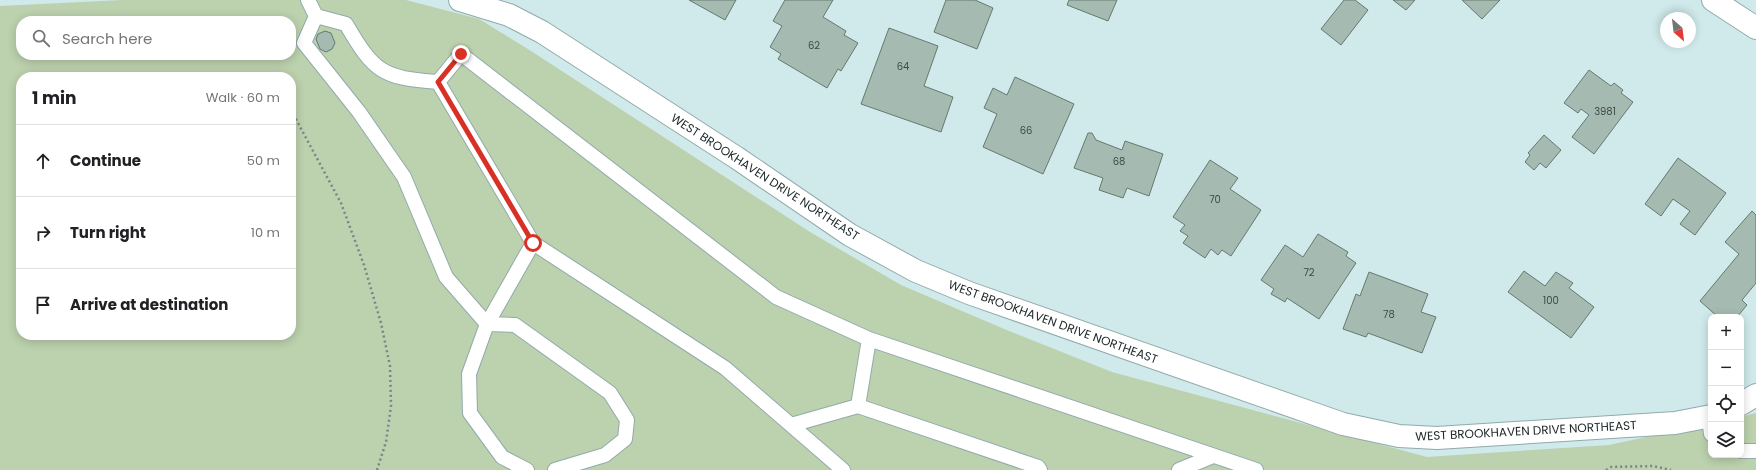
<!DOCTYPE html>
<html lang="en">
<head>
<meta charset="utf-8">
<style>
	:root { --surface:#fff; --page:#f6f6f6; --text:#202124; --muted:#757577; --line:#e0e0e0 }
	body { margin:0; font-family:Poppins,sans-serif; background:var(--page); color:var(--text) }
	.controls { position:absolute; right:12px; bottom:12px; display:grid; overflow:hidden; border-radius:8px; box-shadow:0 2px 10px #0003 }
	.controls button { width:36px; height:36px; display:grid; place-items:center; padding:0; border:0; border-bottom:1px solid var(--line); background:var(--surface); color:var(--text); font:20px sans-serif }
	.compass { position:absolute; left:1660px; top:12px; width:36px; height:36px; border-radius:50%; background:var(--surface); box-shadow:0 2px 10px #0003; rotate:152deg }
	.stop { position:absolute; width:12px; height:12px; margin:-9px; border:3px solid #d93025; border-radius:50%; background:#fff }
	.stop.end { background:#d93025; border-color:#fff; box-shadow:0 1px 4px #0008 }
	.list { margin:0; padding:0; list-style:none }
	h2 { display:flex; justify-content:space-between; align-items:center; height:52px; margin:0; padding:0 16px; font-size:17px }
	h2 small { font-size:13px; font-weight:400; color:var(--muted) }
	.list li { display:grid; grid-template-columns:26px 1fr auto; gap:12px; align-items:center; box-sizing:border-box; height:72px; padding:0 16px; border-top:1px solid var(--line) }
	.list b { display:block; font-size:15px; white-space:nowrap }
	.list em { font-size:13px; font-style:normal; color:var(--muted) }
	.icon { flex:none; width:22px; height:22px; fill:none; stroke:currentColor; stroke-width:2; stroke-linecap:round; stroke-linejoin:round }
	.map { position:relative; flex:none; width:1756px; height:470px; overflow:hidden }
	.search { position:absolute; background:var(--surface); box-shadow:0 2px 10px #0003; left:16px; top:16px; width:280px; height:44px; display:flex; align-items:center; gap:10px; box-sizing:border-box; padding:0 14px; border-radius:16px; color:var(--muted); font-size:15px }
	.panel { position:absolute; background:var(--surface); box-shadow:0 2px 10px #0003; left:16px; top:72px; width:280px; height:268px; border-radius:16px }
	.map>svg:first-child { display:block }
	.green { fill:#bcd1ae; fill-rule:evenodd }
	.building { fill:#a5bab1; stroke:#657970 }
	.lines { fill:none; stroke-linecap:round; stroke-linejoin:round }
	.lane-casing { stroke:#91aaab; stroke-width:16 }
	.street-casing { stroke:#91aaab; stroke-width:24 }
	.path { stroke:#768788; stroke-width:2.5; stroke-dasharray:2 3; stroke-linecap:butt }
	.lane { stroke:#fff; stroke-width:14 }
	.street { stroke:#fff; stroke-width:22 }
	.route { stroke:#d93025; stroke-width:5 }
	.labels { text-anchor:middle; stroke-width:4; stroke-linejoin:round; paint-order:stroke }
	.number-label { font-size:10px; fill:#3e4a49 }
	.street-label { font-size:12px; fill:#1c2526; stroke:#fff }
</style>
</head>
<body>
<div class="map">
<svg width="1756" height="470" viewBox="0 0 1756 470">
	<rect width="100%" height="100%" fill="#d0e9ea"/>
	<path class="green" d="M123,0H406L479,19L531,51L810,232L901,285L1009,331L1112,372L1427,457L1609,445L1711,423V455H1741V417L1756,413V470H0V6ZM21,21H291V55H21ZM21,77H291V335H21Z"/>
	<path class="building" d="M689,0H736L725,20Z
		M785,0H833L823,17L846,31L844,35L858,43L841,71L838,69L827,88L778,59L781,54L770,47L782,26L773,21Z
		M946,0H975L993,8L977,49L934,32Z
		M1069,0H1117L1108,21L1067,5Z
		M1344,0H1355L1368,10L1341,45L1321,29Z
		M1393,0H1415L1406,10Z
		M1462,0H1500L1482,19Z
		M889,28L938,46L924,86L953,97L941,132L861,104Z
		M325,31L331,33L335,43L332,49L326,52L320,49L316,39L318,34Z
		M1589,70L1611,86L1614,83L1623,90L1621,93L1633,102L1594,154L1572,137L1589,115L1581,109L1578,113L1564,103Z
		M1015,77L1074,104L1043,174L983,147L997,114L984,108L993,88L1007,95Z
		M1088,133H1092L1096,140L1122,150L1125,141L1163,154L1149,196L1127,188L1123,198L1099,190L1103,178L1074,168Z
		M1544,135L1561,150L1546,168L1540,163L1534,170L1525,162L1530,155L1528,153Z
		M1678,158L1726,193L1695,235L1680,224L1690,211L1673,199L1661,216L1645,204Z
		M1210,160L1238,178L1230,189L1261,210L1231,256L1222,250L1218,255L1211,249L1205,258L1183,243L1188,236L1180,231L1185,225L1173,217Z
		M1752,211L1756,215V283L1742,300L1747,305L1737,317H1718L1700,301L1739,254L1725,242Z
		M1318,234L1348,252L1346,256L1356,263L1319,319L1287,298L1285,302L1271,294L1274,289L1261,280L1285,245L1303,257Z
		M1524,271L1545,286L1556,272L1573,283L1569,288L1594,307L1571,338L1508,292Z
		M1369,272L1428,294L1421,312L1436,317L1422,353L1368,333L1366,337L1343,329L1356,294L1360,296Z"/>
	<g class="lines">
		<defs>
			<path id="lane" d="M308,0L316,16L346,24C374,72 382,78 438,82
				M316,16L304,43L359,112L404,177L446,277L487,324L515,325L610,393L627,420L625,439L605,455L555,470
				M438,82L461,54L776,297L869,339L1256,470
				M438,82L533,243L725,368L843,470
				M858,406L1038,467L1040,470
				M1709,417L1711,434
				M791,425L858,406L869,339
				M1741,451H1756
				M527,470L502,457L470,413L469,374L487,324L533,243
				M1179,470L1213,456"/>
			<path id="street" d="M460,0L509,15L542,32L737,158L850,235L916,271L969,293L1343,424L1399,436L1437,438L1675,423L1711,416
				M1713,0L1756,28
				M1741,404L1756,395"/>
		</defs>
		<use href="#lane" class="lane-casing"/>
		<use href="#street" class="street-casing"/>
		<path class="path" d="M291,110L341,203L364,265L381,323L390,366L391,406L386,442L377,470
			M1606,470L1611,467L1653,466L1671,470"/>
		<use href="#lane" class="lane"/>
		<use href="#street" class="street"/>
	</g>
	<g class="lines">
		<path class="route" d="M461,54L438,82L533,243"/>
	</g>
	<g class="labels">
		<g class="number-label">
			<text x="814" y="49">62</text>
			<text x="903" y="70">64</text>
			<text x="1605" y="115">3981</text>
			<text x="1026" y="134">66</text>
			<text x="1119" y="165">68</text>
			<text x="1215" y="203">70</text>
			<text x="1309" y="276">72</text>
			<text x="1551" y="304">100</text>
			<text x="1389" y="318">78</text>
		</g>
		<g class="street-label">
			<text transform="translate(765 177) rotate(33)" y="4">WEST BROOKHAVEN DRIVE NORTHEAST</text>
			<text transform="translate(1053 322) rotate(20)" y="4">WEST BROOKHAVEN DRIVE NORTHEAST</text>
			<text transform="translate(1526 431) rotate(-3)" y="4">WEST BROOKHAVEN DRIVE NORTHEAST</text>
		</g>
	</g>
</svg>
<div class="controls">
<button>+</button>
<button>−</button>
<button><svg class="icon" aria-label="locate" viewBox="0 0 24 24"><circle cx="12" cy="12" r="6"/><path d="M12 2v4M12 18v4M2 12h4M18 12h4"/></svg></button>
<button><svg class="icon" aria-label="layers" viewBox="0 0 24 24"><path d="M12 4l9 5-9 5-9-5zM3 14l9 5 9-5"/></svg></button>
</div>
<svg class="compass" viewBox="-18 -18 36 36"><path d="M0-13l5 13h-10z" fill="#e53935"/><path d="M0 13l5-13h-10z" fill="#757577"/></svg>
<div class="stop" style="left:533px;top:243px"></div>
<div class="stop end" style="left:461px;top:54px"></div>
<div class="search"><svg class="icon" aria-label="search" viewBox="0 0 24 24"><circle cx="10" cy="10" r="6"/><path d="M15 15l6 6"/></svg>Search here</div>
<section class="panel">
<h2>1 min<small>Walk · 60 m</small></h2>
<ul class="list">
<li><svg class="icon" aria-label="ahead" viewBox="0 0 24 24"><path d="M12 20V5M6 11l6-6 6 6"/></svg><div><b>Continue</b></div><em>50 m</em></li>
<li><svg class="icon" aria-label="right" viewBox="0 0 24 24"><path d="M7 20v-9h11M14 6l5 5-5 5"/></svg><div><b>Turn right</b></div><em>10 m</em></li>
<li><svg class="icon" aria-label="arrive" viewBox="0 0 24 24"><path d="M6 21V4h12l-3 4 3 4H6"/></svg><div><b>Arrive at destination</b></div></li>
</ul>
</section>
</div>
</body>
</html>
